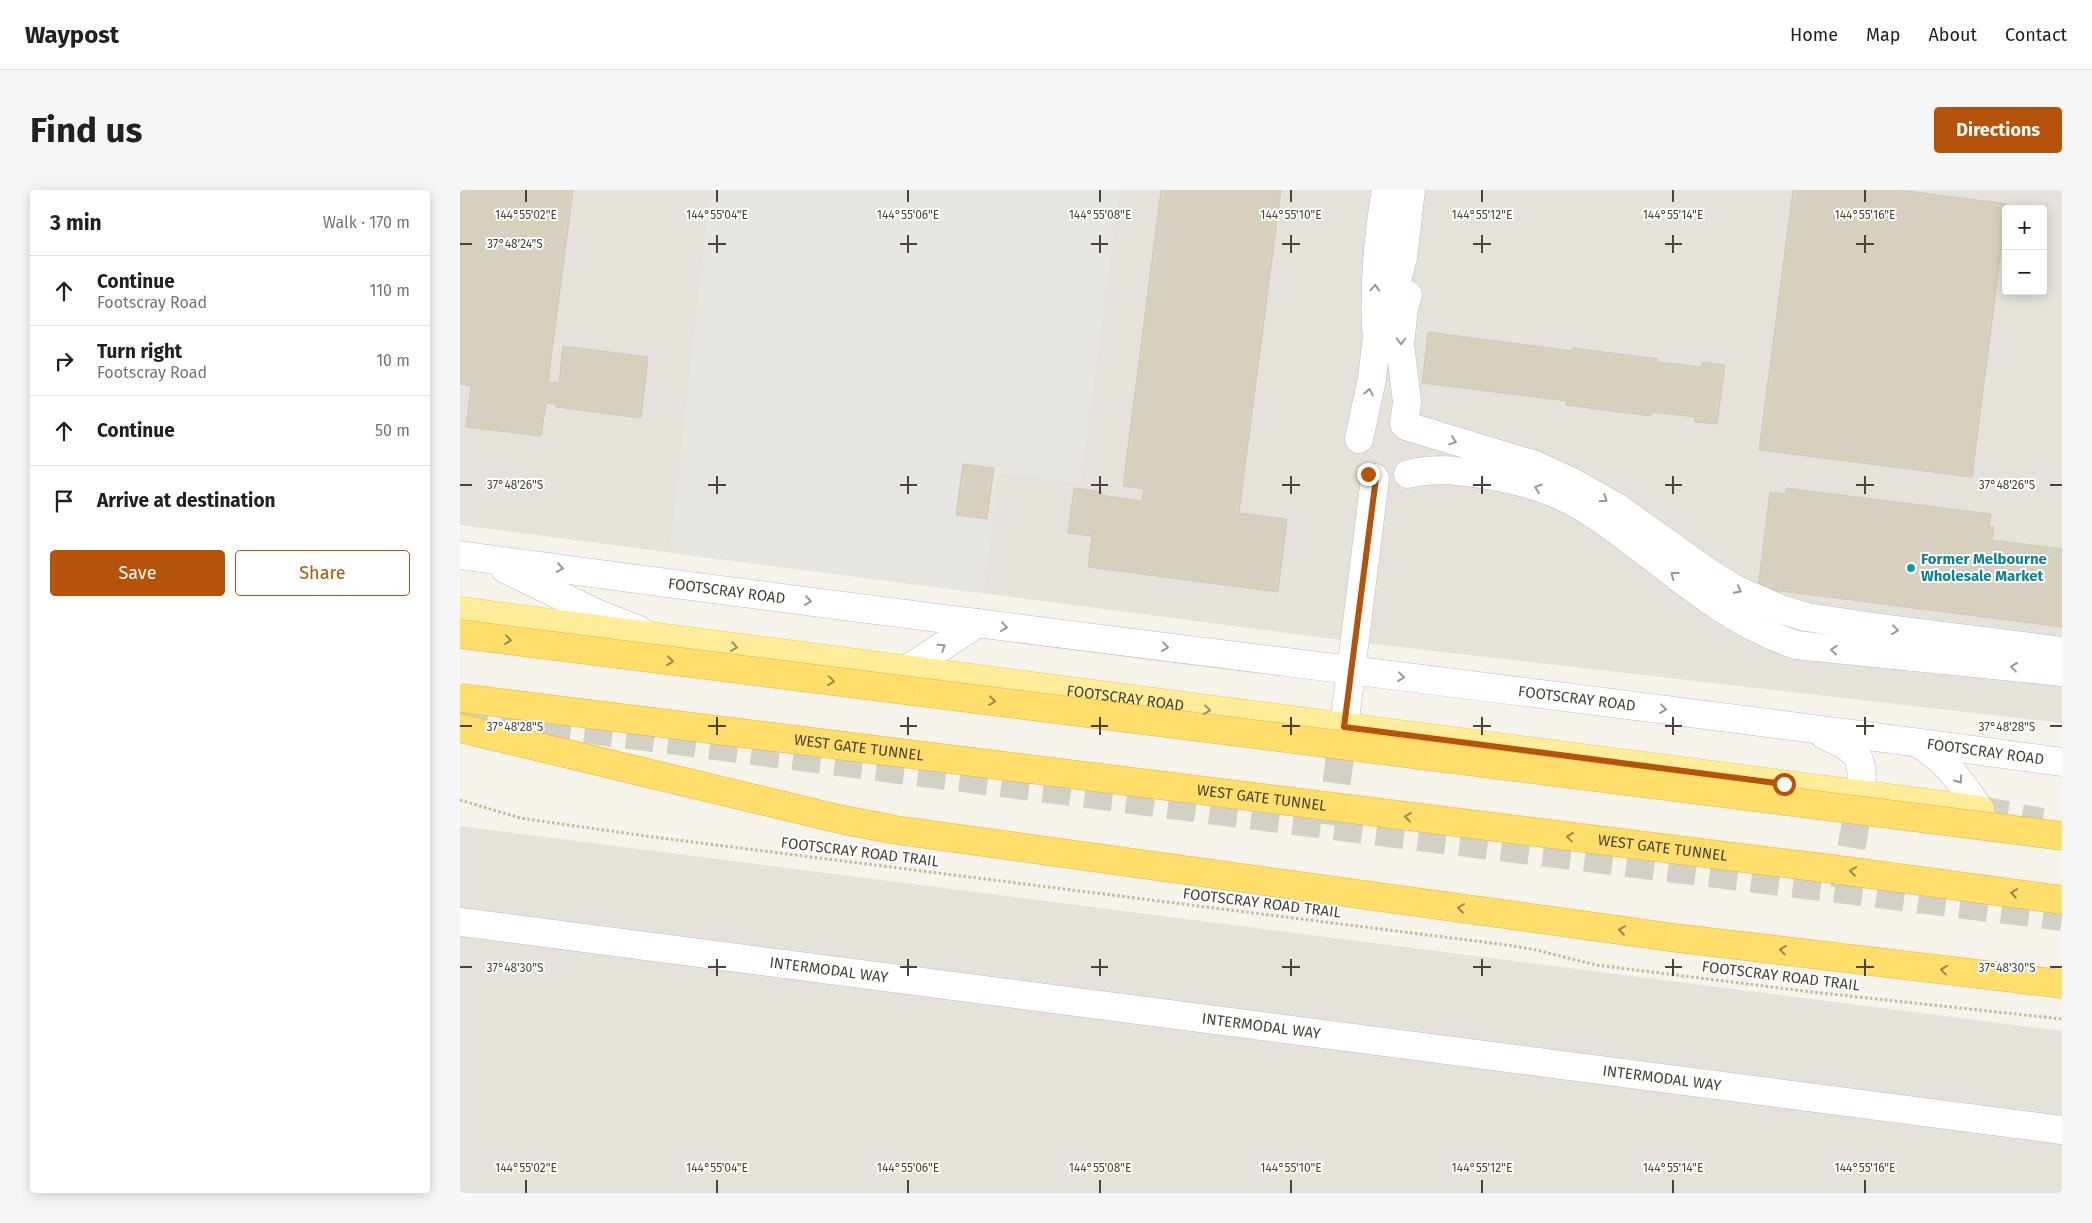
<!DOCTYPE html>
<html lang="en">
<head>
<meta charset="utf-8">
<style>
	:root { --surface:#fff; --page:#f6f6f6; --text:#202124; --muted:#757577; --line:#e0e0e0; --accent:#b45309 }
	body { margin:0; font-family:"Fira Sans",sans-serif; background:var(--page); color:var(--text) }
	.controls { position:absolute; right:15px; top:15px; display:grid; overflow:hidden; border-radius:5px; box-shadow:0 2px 12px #0003 }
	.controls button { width:45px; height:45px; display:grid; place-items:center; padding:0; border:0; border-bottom:1px solid var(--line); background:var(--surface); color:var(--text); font:25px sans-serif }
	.stop { position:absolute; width:15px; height:15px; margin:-11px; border:4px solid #b45309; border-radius:50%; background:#fff }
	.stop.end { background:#b45309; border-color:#fff; box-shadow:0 1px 5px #0008 }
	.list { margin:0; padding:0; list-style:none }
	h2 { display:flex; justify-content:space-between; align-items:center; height:65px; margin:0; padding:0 20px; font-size:21px }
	h2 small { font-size:16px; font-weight:400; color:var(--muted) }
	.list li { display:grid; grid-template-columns:32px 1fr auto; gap:15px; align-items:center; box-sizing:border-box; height:70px; padding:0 20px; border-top:1px solid var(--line) }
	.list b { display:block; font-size:19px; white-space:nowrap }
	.list p { margin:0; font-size:16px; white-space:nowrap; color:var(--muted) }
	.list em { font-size:16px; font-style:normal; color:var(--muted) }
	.actions { display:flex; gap:10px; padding:15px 20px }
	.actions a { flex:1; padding:11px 0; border:1px solid var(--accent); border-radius:5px; text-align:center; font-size:18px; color:var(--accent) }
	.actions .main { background:var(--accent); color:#fff }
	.icon { flex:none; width:28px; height:28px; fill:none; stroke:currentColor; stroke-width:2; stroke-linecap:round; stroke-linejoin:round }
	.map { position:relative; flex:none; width:1602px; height:1003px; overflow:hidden; border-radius:5px }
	header { display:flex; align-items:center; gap:30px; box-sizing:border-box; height:70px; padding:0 25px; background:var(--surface); border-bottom:1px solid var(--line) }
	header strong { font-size:24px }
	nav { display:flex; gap:28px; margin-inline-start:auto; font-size:18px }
	.intro { display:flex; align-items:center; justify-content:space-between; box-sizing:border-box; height:120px; padding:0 30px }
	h1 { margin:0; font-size:35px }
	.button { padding:12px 22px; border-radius:5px; background:var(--accent); color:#fff; font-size:18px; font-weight:700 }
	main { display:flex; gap:30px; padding:0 30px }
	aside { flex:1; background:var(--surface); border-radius:5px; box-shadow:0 2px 12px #0003 }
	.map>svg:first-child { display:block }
	.industrial { fill:#e5e2db; fill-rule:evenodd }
	.parking { fill:#e7e5e1 }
	.building { fill:#d7d0bf; stroke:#d2c9b2 }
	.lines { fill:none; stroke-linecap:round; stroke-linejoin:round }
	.minor-tunnel { stroke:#d3d0c6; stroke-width:28; stroke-dasharray:28 14; stroke-linecap:butt }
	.major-tunnel { stroke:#d3d0c6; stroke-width:28; stroke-dasharray:28 14; stroke-linecap:butt }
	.minor-casing { stroke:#c1bcac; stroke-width:29 }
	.major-casing { stroke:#e6ce67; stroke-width:29 }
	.highway-casing { stroke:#e1b538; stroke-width:29 }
	.path { stroke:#c3ba9d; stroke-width:3; stroke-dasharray:2.5 2.5; stroke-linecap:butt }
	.minor { stroke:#fff; stroke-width:28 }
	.major { stroke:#ffed99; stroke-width:28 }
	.highway { stroke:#ffde6b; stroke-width:28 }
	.highway-bridge-casing { stroke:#e1b538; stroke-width:29; stroke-linecap:butt }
	.highway-bridge { stroke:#ffde6b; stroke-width:28 }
	.oneway { stroke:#9b9892 }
	.oneway2 { stroke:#9b894f }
	.oneway3 { stroke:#9b9064 }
	.route { stroke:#b45309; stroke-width:6 }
	.ticks { fill:none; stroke:#494438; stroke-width:2 }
	.culture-dot { fill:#0f9aa8; stroke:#fff; stroke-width:2 }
	.labels { text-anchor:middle; stroke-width:4; stroke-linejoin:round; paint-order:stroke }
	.culture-label { font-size:15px; font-weight:bold; fill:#0d838f; stroke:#fff; text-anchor:start }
	.street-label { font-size:15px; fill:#494438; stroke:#fff }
	.ticks-label { font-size:12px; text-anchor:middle; fill:#494438; stroke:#fff; stroke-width:4; stroke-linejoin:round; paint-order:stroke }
</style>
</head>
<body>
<header>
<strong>Waypost</strong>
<nav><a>Home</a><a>Map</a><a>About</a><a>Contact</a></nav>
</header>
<div class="intro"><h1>Find us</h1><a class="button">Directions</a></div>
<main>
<aside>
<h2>3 min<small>Walk · 170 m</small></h2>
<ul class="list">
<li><svg class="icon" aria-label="ahead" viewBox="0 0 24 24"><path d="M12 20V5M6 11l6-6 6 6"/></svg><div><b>Continue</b><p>Footscray Road</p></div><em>110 m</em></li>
<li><svg class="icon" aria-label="right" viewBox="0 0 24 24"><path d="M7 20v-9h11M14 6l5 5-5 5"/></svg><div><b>Turn right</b><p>Footscray Road</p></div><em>10 m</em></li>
<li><svg class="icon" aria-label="ahead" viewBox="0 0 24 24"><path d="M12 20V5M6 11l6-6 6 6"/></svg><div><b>Continue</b></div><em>50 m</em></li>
<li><svg class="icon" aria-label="arrive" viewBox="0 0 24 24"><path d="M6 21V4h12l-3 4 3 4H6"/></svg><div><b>Arrive at destination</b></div></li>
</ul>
<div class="actions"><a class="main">Save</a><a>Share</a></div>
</aside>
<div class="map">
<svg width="1602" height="1003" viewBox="0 0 1602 1003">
	<rect width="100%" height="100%" fill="#f5f3ea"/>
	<path class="industrial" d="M0,0H1602V533L896,452L0,335ZM1546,19H1583V101H1546Z
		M0,636L1602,841V1003H0Z"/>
	<path class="parking" d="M251,0H659L620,293L539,283L523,403L210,363Z"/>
	<path class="building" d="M0,0H113L88,192L99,193L103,156L188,167L181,228L96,217V214L86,213L81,246L6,237L11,196L0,194Z
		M701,0H821L779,323L827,329L818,402L628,377L632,346L608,343L614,298L642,302L641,305L682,311L684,299L663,296Z
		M1333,0H1440L1547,14L1512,287L1299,260Z
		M968,142L1113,161V158L1198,169V172L1242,177V172L1265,175L1257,234L1235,232V227L1192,222L1191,226L1106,215L1107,211L962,193Z
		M503,274L534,278L527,329L496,325Z
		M1326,298L1531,324L1529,337H1534L1532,350L1602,359V437L1298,398L1310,302L1326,304Z"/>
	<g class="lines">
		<path class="minor-tunnel" d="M871,635L884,537"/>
		<path class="major-tunnel" d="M0,523L935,644L1602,727
			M1520,620L1582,632
			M1384,699L1401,604"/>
		<defs>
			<g id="minor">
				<path d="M916,138C914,91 918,46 926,0"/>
				<path d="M944,234L947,212L940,154L944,118L948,105"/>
				<path d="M946,236L1075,275L1110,291L1158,318L1249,383L1275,399L1323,420L1346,427L1421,438L1602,461"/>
				<path d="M899,249L912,189L917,147L929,121L943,68L951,0"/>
				<path d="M948,284C973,278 994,280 1020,284C1055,289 1096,300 1127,320C1199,366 1253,427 1336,455L1602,482"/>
				<path id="s1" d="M0,365C533,439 1069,499 1602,572"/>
				<path d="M45,379L136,423L179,440"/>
				<path d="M446,480L518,433"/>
				<path d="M884,537L915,288"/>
				<path d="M1364,545C1399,562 1404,564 1401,604"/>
				<path d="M1459,554C1488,571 1501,593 1520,620"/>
				<path id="s2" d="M0,732L1602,940"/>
			</g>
			<g id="major">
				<path id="s3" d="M0,421L1520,620"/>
			</g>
			<path id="highway" d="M0,538L379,629L436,640L1216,748L1602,794"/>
		</defs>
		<use href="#minor" class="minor-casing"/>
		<use href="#major" class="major-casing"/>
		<use href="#highway" class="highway-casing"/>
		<path class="path" d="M0,610L60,628L193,647L1047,755L1076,760L1136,775L1352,802L1602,829"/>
		<use href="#minor" class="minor"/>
		<use href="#major" class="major"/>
		<use href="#highway" class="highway"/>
		<defs>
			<g id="highway-bridge">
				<path d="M0,444L1602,646"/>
				<path id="s4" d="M0,508L1372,679L1602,710"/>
			</g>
		</defs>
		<use href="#highway-bridge" class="highway-bridge-casing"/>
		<use href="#highway-bridge" class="highway-bridge"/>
	</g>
	<defs><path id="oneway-chevron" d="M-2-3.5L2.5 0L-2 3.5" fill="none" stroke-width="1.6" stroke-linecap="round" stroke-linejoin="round" transform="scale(1.25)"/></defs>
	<g class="oneway">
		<use href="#oneway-chevron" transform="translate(915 98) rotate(-88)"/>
		<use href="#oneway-chevron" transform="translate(941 151) rotate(90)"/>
		<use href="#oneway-chevron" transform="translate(909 202) rotate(-78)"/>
		<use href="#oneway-chevron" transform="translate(993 251) rotate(18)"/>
		<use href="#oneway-chevron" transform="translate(1078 298) rotate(-161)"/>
		<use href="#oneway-chevron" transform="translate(1144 309) rotate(33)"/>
		<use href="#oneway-chevron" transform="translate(100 378) rotate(8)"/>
		<use href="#oneway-chevron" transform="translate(1214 385) rotate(-143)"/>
		<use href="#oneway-chevron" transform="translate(1278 400) rotate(27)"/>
		<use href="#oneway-chevron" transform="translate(348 411) rotate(8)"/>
		<use href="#oneway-chevron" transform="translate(544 437) rotate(7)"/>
		<use href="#oneway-chevron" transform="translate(1435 440) rotate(7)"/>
		<use href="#oneway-chevron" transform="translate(482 457) rotate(-33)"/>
		<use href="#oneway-chevron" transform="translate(705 457) rotate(7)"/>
		<use href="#oneway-chevron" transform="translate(1374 460) rotate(-175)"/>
		<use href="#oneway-chevron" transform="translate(1554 477) rotate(-173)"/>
		<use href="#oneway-chevron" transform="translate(941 487) rotate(7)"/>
		<use href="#oneway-chevron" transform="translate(1203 519) rotate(7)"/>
		<use href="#oneway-chevron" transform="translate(1499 590) rotate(55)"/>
	</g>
	<g class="oneway2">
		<use href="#oneway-chevron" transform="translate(48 450) rotate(7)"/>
		<use href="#oneway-chevron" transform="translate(210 471) rotate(7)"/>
		<use href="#oneway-chevron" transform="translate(371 491) rotate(7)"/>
		<use href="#oneway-chevron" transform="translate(532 511) rotate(7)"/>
		<use href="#oneway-chevron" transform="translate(948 627) rotate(-173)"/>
		<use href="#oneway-chevron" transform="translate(1110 647) rotate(-173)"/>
		<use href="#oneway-chevron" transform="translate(1393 681) rotate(-172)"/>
		<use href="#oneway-chevron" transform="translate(1554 703) rotate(-172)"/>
		<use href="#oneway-chevron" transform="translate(1001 718) rotate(-172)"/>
		<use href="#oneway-chevron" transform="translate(1162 740) rotate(-172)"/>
		<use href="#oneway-chevron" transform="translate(1323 760) rotate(-173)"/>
		<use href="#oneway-chevron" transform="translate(1484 780) rotate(-173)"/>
	</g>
	<g class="oneway3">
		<use href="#oneway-chevron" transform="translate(274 457) rotate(8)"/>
		<use href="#oneway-chevron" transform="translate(747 520) rotate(7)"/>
	</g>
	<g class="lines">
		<path class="route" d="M908,284L916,288L884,537L1324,594"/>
	</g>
	<path class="ticks" d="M66,0V12M257,0V12M448,0V12M640,0V12M831,0V12M1022,0V12M1213,0V12M1405,0V12M257,45V63M448,45V63M640,45V63M831,45V63M1022,45V63M1213,45V63M1405,45V63M0,54H12M248,54H266M440,54H457M631,54H648M822,54H840M1013,54H1031M1205,54H1222M1396,54H1414M257,286V304M448,286V304M640,286V304M831,286V304M1022,286V304M1213,286V304M1405,286V304M0,295H12M248,295H266M440,295H457M631,295H648M822,295H840M1013,295H1031M1205,295H1222M1396,295H1414M1590,295H1602M257,527V545M448,527V545M640,527V545M831,527V545M1022,527V545M1213,527V545M1405,527V545M0,536H12M248,536H266M440,536H457M631,536H648M822,536H840M1013,536H1031M1205,536H1222M1396,536H1414M1590,536H1602M257,769V786M448,769V786M640,769V786M831,769V786M1022,769V786M1213,769V786M1405,769V786M0,777H12M248,777H266M440,777H457M631,777H648M822,777H840M1013,777H1031M1205,777H1222M1396,777H1414M1590,777H1602M66,990V1003M257,990V1003M448,990V1003M640,990V1003M831,990V1003M1022,990V1003M1213,990V1003M1405,990V1003"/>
	<circle class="culture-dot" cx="1451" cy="378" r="5"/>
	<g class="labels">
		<g class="culture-label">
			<text x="1461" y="374">Former Melbourne<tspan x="1461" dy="17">Wholesale Market</tspan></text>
		</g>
		<g class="street-label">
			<text dy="5" stroke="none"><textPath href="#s1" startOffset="269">FOOTSCRAY ROAD</textPath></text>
			<text dy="5" stroke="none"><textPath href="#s1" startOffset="1126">FOOTSCRAY ROAD</textPath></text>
			<text dy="5" stroke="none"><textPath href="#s3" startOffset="671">FOOTSCRAY ROAD</textPath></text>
			<text dy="5" stroke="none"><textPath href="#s4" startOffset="402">WEST GATE TUNNEL</textPath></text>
			<text dy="5" stroke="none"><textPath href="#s1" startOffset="1538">FOOTSCRAY ROAD</textPath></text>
			<text dy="5" stroke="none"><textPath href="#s4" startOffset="808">WEST GATE TUNNEL</textPath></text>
			<text dy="5" stroke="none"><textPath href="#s4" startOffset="1212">WEST GATE TUNNEL</textPath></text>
			<text transform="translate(400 662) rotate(7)" y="5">FOOTSCRAY ROAD TRAIL</text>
			<text transform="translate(802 713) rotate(7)" y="5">FOOTSCRAY ROAD TRAIL</text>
			<text dy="5" stroke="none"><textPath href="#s2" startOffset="372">INTERMODAL WAY</textPath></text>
			<text transform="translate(1321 786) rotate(7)" y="5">FOOTSCRAY ROAD TRAIL</text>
			<text dy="5" stroke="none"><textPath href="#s2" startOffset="808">INTERMODAL WAY</textPath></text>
			<text dy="5" stroke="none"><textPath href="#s2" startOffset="1212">INTERMODAL WAY</textPath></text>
		</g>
	</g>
	<g class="ticks-label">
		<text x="66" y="29">144°55'02"E</text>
		<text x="257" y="29">144°55'04"E</text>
		<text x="448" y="29">144°55'06"E</text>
		<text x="640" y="29">144°55'08"E</text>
		<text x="831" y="29">144°55'10"E</text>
		<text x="1022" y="29">144°55'12"E</text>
		<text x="1213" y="29">144°55'14"E</text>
		<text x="1405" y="29">144°55'16"E</text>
		<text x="55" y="58">37°48'24"S</text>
		<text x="55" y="299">37°48'26"S</text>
		<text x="1547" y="299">37°48'26"S</text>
		<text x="55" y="541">37°48'28"S</text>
		<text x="1547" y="541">37°48'28"S</text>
		<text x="55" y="782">37°48'30"S</text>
		<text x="1547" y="782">37°48'30"S</text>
		<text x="66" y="982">144°55'02"E</text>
		<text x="257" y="982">144°55'04"E</text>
		<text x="448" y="982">144°55'06"E</text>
		<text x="640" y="982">144°55'08"E</text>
		<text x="831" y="982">144°55'10"E</text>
		<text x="1022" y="982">144°55'12"E</text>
		<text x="1213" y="982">144°55'14"E</text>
		<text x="1405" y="982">144°55'16"E</text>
	</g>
</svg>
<div class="controls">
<button>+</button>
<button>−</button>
</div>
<div class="stop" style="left:1324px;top:594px"></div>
<div class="stop end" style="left:908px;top:284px"></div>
</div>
</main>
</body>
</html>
